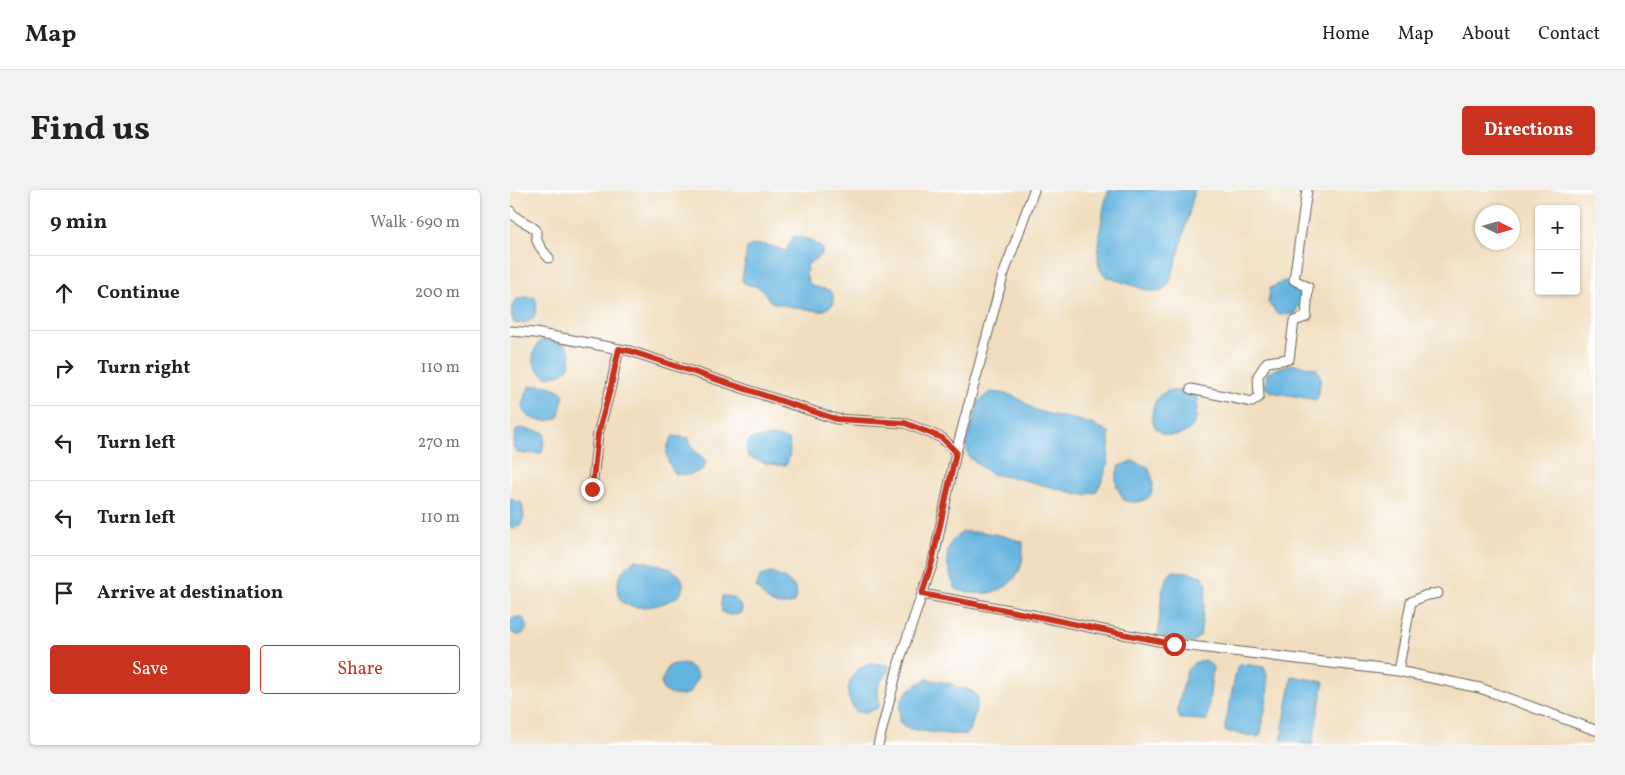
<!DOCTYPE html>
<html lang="en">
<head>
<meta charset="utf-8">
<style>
	:root { --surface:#fff; --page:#f2f2f2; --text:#222; --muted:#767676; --line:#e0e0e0; --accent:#c8321e }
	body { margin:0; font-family:Vollkorn,serif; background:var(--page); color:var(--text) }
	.controls { position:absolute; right:15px; top:15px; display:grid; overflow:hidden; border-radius:5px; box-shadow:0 1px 4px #0004 }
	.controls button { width:45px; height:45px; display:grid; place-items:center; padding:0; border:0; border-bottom:1px solid var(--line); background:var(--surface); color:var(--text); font:25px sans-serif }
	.compass { position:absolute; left:965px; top:15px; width:45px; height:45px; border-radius:50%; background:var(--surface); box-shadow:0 1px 4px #0004; rotate:95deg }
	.stop { position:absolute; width:15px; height:15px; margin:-11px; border:4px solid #c8321e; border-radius:50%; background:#fff }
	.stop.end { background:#c8321e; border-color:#fff; box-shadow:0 1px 5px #0008 }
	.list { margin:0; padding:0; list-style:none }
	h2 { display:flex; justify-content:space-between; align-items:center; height:65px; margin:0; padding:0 20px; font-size:21px }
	h2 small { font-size:16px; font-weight:400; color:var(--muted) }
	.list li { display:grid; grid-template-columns:32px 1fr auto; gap:15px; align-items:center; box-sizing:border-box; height:75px; padding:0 20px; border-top:1px solid var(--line) }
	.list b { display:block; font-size:19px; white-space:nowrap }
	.list em { font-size:16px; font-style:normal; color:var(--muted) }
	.actions { display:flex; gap:10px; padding:15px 20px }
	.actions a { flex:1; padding:11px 0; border:1px solid var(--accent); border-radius:5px; text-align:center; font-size:18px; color:var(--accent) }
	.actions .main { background:var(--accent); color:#fff }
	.icon { flex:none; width:28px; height:28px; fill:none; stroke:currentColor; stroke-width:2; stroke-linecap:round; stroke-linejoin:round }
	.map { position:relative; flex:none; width:1085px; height:555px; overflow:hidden; border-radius:5px }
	header { display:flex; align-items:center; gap:30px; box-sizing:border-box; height:70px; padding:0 25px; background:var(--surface); border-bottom:1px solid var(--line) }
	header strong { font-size:24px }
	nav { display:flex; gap:28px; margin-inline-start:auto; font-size:18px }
	.intro { display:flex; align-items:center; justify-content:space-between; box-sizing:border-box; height:120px; padding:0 30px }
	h1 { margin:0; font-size:35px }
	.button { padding:12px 22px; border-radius:5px; background:var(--accent); color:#fff; font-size:18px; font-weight:700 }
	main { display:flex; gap:30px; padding:0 30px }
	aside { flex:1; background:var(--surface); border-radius:5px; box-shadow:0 1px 4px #0004 }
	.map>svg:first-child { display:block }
	.water { fill:#64b3de; stroke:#40687d }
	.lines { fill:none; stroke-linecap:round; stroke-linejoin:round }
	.minor-casing { stroke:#666054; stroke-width:11 }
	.minor { stroke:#fff; stroke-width:9 }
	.route { stroke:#c8321e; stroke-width:6 }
</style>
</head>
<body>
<header>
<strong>Map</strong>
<nav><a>Home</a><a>Map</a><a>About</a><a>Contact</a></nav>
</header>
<div class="intro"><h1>Find us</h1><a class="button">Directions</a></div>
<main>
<aside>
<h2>9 min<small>Walk · 690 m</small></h2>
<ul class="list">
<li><svg class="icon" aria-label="ahead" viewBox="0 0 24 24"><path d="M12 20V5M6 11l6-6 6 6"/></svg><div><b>Continue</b></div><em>200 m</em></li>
<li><svg class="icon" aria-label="right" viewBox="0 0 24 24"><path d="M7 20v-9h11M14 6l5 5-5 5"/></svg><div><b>Turn right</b></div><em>110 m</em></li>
<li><svg class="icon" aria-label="left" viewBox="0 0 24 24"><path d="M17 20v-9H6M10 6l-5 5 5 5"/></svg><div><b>Turn left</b></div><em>270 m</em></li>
<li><svg class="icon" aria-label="left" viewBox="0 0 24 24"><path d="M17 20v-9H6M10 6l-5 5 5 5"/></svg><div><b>Turn left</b></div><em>110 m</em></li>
<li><svg class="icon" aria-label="arrive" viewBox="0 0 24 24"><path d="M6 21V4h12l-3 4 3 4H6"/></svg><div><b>Arrive at destination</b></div></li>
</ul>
<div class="actions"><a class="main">Save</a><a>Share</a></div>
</aside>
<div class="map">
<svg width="1085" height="555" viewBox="0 0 1085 555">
	<rect width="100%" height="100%" fill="#fff"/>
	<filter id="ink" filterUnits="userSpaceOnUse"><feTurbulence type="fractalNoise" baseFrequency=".02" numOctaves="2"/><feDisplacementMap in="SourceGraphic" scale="10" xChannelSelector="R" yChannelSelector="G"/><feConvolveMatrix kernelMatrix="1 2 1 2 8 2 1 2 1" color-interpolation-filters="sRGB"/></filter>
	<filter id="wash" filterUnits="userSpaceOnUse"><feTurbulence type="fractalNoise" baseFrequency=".0096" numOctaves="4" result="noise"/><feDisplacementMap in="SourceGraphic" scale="20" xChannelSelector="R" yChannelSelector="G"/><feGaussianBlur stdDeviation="1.12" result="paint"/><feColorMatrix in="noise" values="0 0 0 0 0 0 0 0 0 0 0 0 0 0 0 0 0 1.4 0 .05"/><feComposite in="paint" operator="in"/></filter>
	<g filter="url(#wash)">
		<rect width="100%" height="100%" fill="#f0ddbd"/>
		<path class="water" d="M599,0H685L669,62L659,94L652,101H639L597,87L590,80L588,69L589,46L595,11Z
			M284,46L298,49L312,58V64L298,74C293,94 301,97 319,100L323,105L324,113C319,117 316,120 310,121C307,121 263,114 261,112C256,107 257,102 249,98C243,94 237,96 232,91L237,58C250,50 263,57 276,61Z
			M774,91L788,96L792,111L784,124L768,125L758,113L760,98Z
			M25,107C30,124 22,136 4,133C0,126 0,112 9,108C13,106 20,108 25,107Z
			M31,150C37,151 47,150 52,153C65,161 63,180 49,185C45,186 40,186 36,187C21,176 19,164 31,150Z
			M780,174L806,178L811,188L807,210L761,202L755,197L757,183Z
			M29,195C39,196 48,197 54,205L48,228C34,234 12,231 13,212C14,207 18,201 20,196Z
			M658,201H682L687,205C687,213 687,222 686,229C680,253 635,252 643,218C646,208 649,205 658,201Z
			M480,202C487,203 496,203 503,206C511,209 518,216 526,220C549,229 580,228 599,243C599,268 599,280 586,302L574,305L560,302L510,289L481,284L468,275L459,267L456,255L469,211Z
			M9,238L33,242L35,245L32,263L14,264L6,262L3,257L6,240Z
			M163,246L179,248L182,258L196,271L193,280L178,285L166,284C156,273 153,258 163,246Z
			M265,246L279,250C280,260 281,266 276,275C263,276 249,272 238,266C235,259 236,255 240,249Z
			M622,271L638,277C649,300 642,316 615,311C606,297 603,291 609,276Z
			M0,309L12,313L14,327L10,336L3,339L0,338Z
			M452,342H471L490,345L513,352C513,360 513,371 510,379C498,405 470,408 446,399C440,387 433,367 440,355C442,350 448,346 452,342Z
			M126,370C139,372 171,377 173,393C174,397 171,401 170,405C157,414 133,421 117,415C102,409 107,385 116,377C118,374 122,372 126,370Z
			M663,381L678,382L692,386L697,394L690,446L683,452L679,453L652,446L648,444L652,402L656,389Z
			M261,383L274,388L286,398L287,406L283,413C266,419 255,411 246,396L250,386Z
			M212,406C223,406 227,408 232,419L231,423C224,426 219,426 212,422L211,414Z
			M-1 436a9 9 0 1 1 18 0a9 9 0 1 1-18 0Z
			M696,470L703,477L697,530L670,529L667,520L677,480L684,473Z
			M360,473L379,475C381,486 371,486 369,496C367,502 370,510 369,517C365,521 352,523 346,522C342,516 338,510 338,503C338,489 347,476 360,473Z
			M164,474C176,474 182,474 188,486L180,503C169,507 162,506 153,500L151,492L158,477Z
			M731,474L754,477C763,492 753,526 751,543L748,547L715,541V535L727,477Z
			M782,486L814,492L802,555L771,550Z
			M417,489L442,494L447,498L456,499L465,503L468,509L462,535L457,544C448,546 402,541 395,537C393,536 391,533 389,531C390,504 394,502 417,489Z"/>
	</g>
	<g filter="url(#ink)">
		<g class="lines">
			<defs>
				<path id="minor" d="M0,21C10,34 16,30 26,40C25,52 31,59 39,68
					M0,141L25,143L120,161L326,229L395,233L432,248L446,262
					M681,199L742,212L749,207L748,186L757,172L779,169L784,131L796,127L798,97L784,90L797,0
					M82,299L88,244L100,200L109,159
					M412,404L499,420L588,439L664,454L888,481L970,498L1085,540
					M888,481L901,412L914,406L928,403
					M368,555L390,469L423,372L446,262L493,86L524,0"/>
			</defs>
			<use href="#minor" class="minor-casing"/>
			<use href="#minor" class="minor"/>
		</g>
	</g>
	<g class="lines" filter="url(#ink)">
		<path class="route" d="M82,299L88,244L100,200L109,159L120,161L326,229L395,233L432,248L446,262L422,372L412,404C496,419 580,438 664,454"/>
	</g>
</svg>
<div class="controls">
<button>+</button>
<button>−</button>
</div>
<svg class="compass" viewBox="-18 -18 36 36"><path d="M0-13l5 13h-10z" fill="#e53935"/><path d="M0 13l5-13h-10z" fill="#767676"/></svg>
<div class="stop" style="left:664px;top:454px"></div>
<div class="stop end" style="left:82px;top:299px"></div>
</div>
</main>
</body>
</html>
